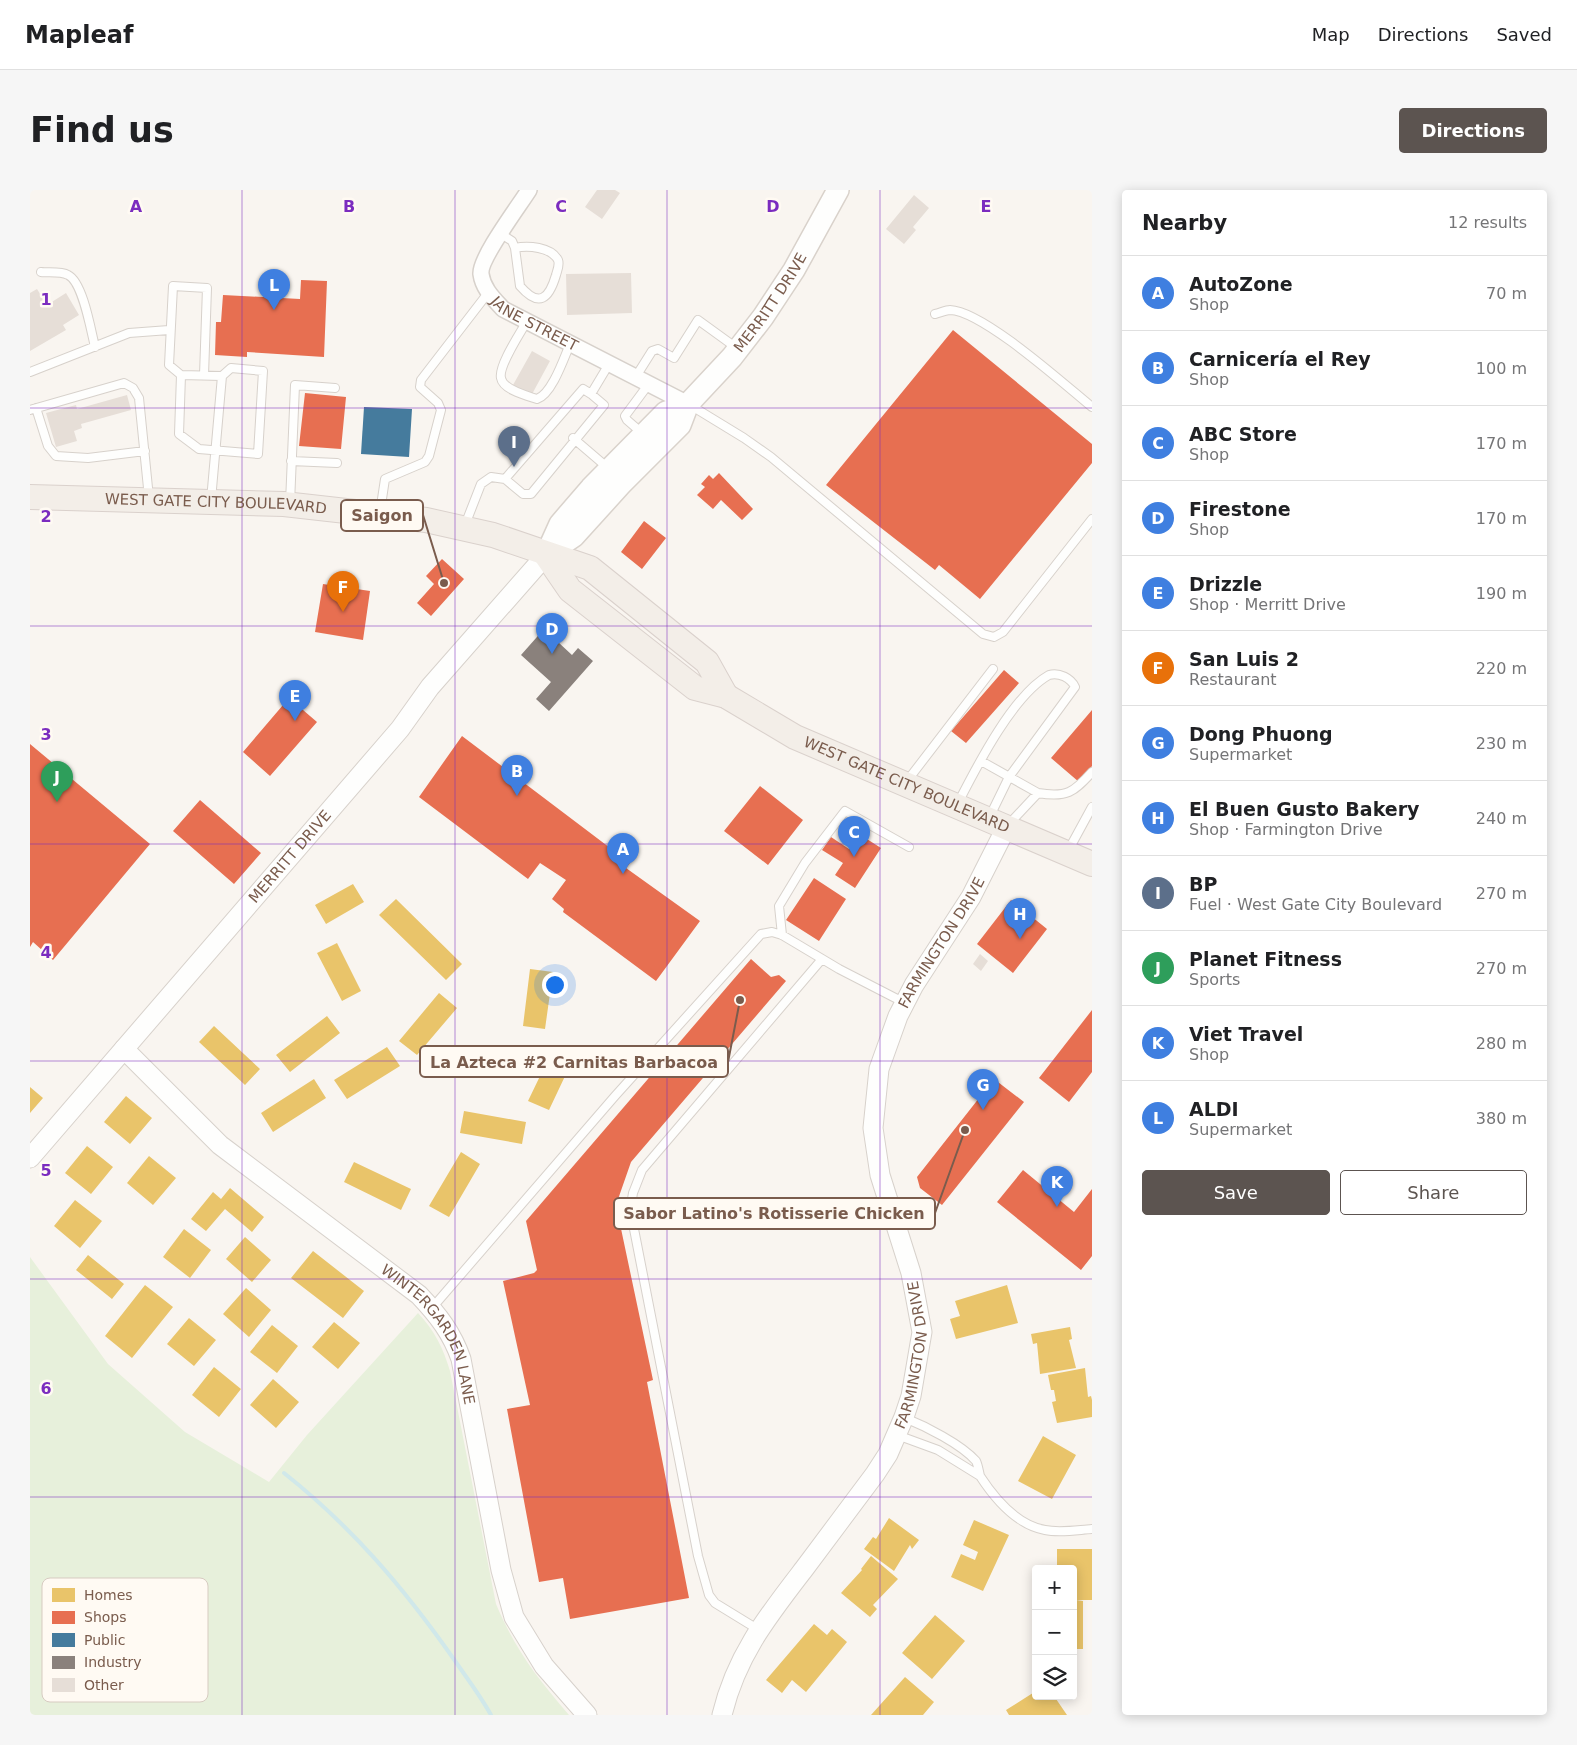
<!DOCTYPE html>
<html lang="en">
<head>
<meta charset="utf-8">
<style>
	:root { --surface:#fff; --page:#f6f6f6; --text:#202124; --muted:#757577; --line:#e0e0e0; --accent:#5c5450 }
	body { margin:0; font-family:"DejaVu Sans",sans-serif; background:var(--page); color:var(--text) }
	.controls { position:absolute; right:15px; bottom:15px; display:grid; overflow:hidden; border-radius:5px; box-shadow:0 2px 12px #0003 }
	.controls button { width:45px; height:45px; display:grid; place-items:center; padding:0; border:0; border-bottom:1px solid var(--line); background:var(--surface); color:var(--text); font:25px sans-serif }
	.you { position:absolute; left:524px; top:794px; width:18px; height:18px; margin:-12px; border:4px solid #fff; border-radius:50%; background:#1a73e8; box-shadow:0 0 0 8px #1a73e833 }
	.badge { display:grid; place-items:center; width:32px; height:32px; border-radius:50%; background:var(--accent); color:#fff; font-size:16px; font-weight:700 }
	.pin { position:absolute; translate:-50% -41px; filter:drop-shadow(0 1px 2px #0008) }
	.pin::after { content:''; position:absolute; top:26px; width:18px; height:15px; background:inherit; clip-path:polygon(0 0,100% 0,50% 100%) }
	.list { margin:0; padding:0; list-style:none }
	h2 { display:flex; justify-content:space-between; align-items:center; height:65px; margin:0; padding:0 20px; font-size:21px }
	h2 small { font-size:16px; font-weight:400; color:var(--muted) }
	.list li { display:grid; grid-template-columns:32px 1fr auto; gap:15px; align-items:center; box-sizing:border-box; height:75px; padding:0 20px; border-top:1px solid var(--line) }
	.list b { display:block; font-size:19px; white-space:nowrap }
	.list p { margin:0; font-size:16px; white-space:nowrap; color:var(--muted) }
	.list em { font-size:16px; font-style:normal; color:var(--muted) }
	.actions { display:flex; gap:10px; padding:15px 20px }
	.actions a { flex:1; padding:11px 0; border:1px solid var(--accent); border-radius:5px; text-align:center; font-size:18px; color:var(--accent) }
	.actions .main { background:var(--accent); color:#fff }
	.icon { flex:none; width:28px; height:28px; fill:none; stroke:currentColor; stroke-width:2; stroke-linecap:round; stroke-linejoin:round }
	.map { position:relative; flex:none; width:1062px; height:1525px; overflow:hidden; border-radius:5px }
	header { display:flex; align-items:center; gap:30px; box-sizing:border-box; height:70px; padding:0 25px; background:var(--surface); border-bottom:1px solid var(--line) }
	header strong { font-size:24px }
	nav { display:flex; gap:28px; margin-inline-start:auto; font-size:18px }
	.intro { display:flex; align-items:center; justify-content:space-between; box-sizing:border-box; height:120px; padding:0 30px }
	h1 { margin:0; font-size:35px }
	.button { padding:12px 22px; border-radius:5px; background:var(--accent); color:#fff; font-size:18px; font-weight:700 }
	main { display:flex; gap:30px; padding:0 30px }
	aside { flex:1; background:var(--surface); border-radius:5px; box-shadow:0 2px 12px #0003 }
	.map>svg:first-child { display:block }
	.green { fill:#e7f0db }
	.homes { fill:#e9c46a }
	.shops { fill:#e76f51 }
	.public { fill:#457b9d }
	.industry { fill:#8a817c }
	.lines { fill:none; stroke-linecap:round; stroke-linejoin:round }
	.stream { stroke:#d0e8ea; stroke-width:4 }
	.building { fill:#e6ded7 }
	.service-casing { stroke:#d7d1cb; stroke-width:10 }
	.minor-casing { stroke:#d7d1cb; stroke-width:18 }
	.tertiary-casing { stroke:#d7d1cb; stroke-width:21 }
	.secondary-casing { stroke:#d9d2cb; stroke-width:24 }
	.primary-casing { stroke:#dad1cc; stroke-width:26 }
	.service { stroke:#fefefd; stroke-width:8 }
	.minor { stroke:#fefefd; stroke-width:15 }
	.tertiary { stroke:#fefefd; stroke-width:19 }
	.secondary { stroke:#fefefd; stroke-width:21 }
	.primary { stroke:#f3eee8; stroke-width:24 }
	.grid { fill:none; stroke:#7b2cbf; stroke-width:1; stroke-opacity:0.55 }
	.labels { text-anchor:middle; stroke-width:5; stroke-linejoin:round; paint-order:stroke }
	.street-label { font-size:15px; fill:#7a5c4d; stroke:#fffaf3 }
	.key { fill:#fffaf3; stroke:#d7cbc1; stroke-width:1 }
	.key-label { font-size:14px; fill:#7a5c4d }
	.grid-label { font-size:16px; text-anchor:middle; font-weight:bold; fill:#7b2cbf; stroke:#fffaf3; stroke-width:5; stroke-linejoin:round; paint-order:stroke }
	.leader { fill:none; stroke:#7a5c4d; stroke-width:2 }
	.callout-dot { fill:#7a5c4d; stroke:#fffaf3; stroke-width:2 }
	.callout { fill:#fffaf3; stroke:#7a5c4d; stroke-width:2 }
	.callout-label { font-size:16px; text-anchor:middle; font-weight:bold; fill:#7a5c4d }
</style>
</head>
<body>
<header>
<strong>Mapleaf</strong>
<nav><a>Map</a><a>Directions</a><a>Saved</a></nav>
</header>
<div class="intro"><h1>Find us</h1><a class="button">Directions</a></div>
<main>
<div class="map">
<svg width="1062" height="1525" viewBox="0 0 1062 1525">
	<rect width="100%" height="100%" fill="#f9f5f0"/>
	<path class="green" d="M0,1067L78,1174L155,1242L239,1292L277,1245L388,1123C405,1141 413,1158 420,1181L466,1414C486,1461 506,1486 539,1525H0Z"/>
	<path class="homes" d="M323,694L334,712L296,734L285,715Z
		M366,709L432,774L416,790L349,725Z
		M307,753L331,801L312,811L287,763Z
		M500,779L523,782L515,839L493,836Z
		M409,803L427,818L387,865L369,851Z
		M297,826L310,843L260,882L246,865Z
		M184,836L230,879L215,895L169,852Z
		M525,855L545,865L519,920L498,911Z
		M357,857L370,876L317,909L304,890Z
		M284,889L296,908L243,942L231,923Z
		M0,897L13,908L0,923Z
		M96,906L122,928L100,954L74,932Z
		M434,921L496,932L492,954L430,943Z
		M57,956L83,977L61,1004L35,983Z
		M431,962L450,974L419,1027L399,1016Z
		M119,966L146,988L123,1015L97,993Z
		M324,972L381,999L371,1020L314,992Z
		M200,998L234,1027L222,1042L195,1019L176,1041L161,1029L183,1002L191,1009Z
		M45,1010L72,1031L50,1058L24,1036Z
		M154,1039L181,1060L160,1088L133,1067Z
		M215,1047L241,1070L222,1092L196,1069Z
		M283,1061L334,1101L313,1128L261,1088Z
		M58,1065L94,1094L82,1109L46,1080Z
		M115,1095L143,1117L102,1168L75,1146Z
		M977,1095L988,1133L926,1149L920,1129L930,1126L925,1111Z
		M216,1098L241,1120L219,1147L193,1124Z
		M159,1128L186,1150L164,1176L137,1154Z
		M304,1132L330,1153L308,1179L282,1157Z
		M242,1135L268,1156L247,1183L220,1162Z
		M1040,1137L1042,1149L1039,1150L1046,1178L1010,1184L1007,1153L1003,1154L1001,1144Z
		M184,1177L211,1199L189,1227L162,1205Z
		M1055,1178L1058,1207L1061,1206L1062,1210V1227L1027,1233L1022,1212L1026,1211L1024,1200H1021L1018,1185Z
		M243,1189L269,1212L246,1238L220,1215Z
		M1013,1246L1046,1265L1022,1309L988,1291Z
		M859,1328L889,1350L882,1359L880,1355L864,1381L834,1359L843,1347L846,1349Z
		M944,1330L979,1345L953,1401L921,1387L931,1364L945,1370L948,1362L933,1355Z
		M1027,1359H1062V1410H1046L1053,1411V1459H1043V1379L1027,1377Z
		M841,1366L868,1389L843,1415L847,1419L840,1427L811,1403L832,1380L831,1379Z
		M905,1425L935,1451L902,1489L872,1463Z
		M784,1434L797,1445L802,1439L817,1452L776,1502L762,1490L752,1503L736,1490Z
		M875,1487L904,1512L893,1525H841Z
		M1006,1501V1506H1024L1037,1525H979L976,1520Z"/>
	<path class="shops" d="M271,90L297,91L294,167L217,162V167L185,165L186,132H191L193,105L270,109Z
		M923,140L1062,254V273L950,409L909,375L905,380L796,295Z
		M275,203L316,207L311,259L269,256Z
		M689,283L723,319L712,330L691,310L683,319L667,305L675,297L671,294L679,285L683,289Z
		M614,331L636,348L612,379L591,362Z
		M412,369L434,389L401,426L387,413L404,394L396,386Z
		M293,394L340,401L333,450L285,442Z
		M974,480L989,493L936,553L921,541Z
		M259,508L287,532L240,586L213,562Z
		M1062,520V576L1049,592L1021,568Z
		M432,546L600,673L596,678L670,731L626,791L533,722L534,719L522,709L536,690L510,673L498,689L389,607Z
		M0,554L120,654L23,770L3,752L0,757Z
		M730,596L773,630L738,675L694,641Z
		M170,610L231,663L204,694L143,641Z
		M829,644L851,658L825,698L805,685L813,673L792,660L801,647L819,659Z
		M784,688L816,709L789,751L756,730Z
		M981,710L1017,739L983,783L947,754Z
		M721,769L741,787L749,785L756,791L601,972L586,1015L623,1190L617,1192L659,1408L540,1429L533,1388L509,1392L477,1219L500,1215L473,1091L504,1083L507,1080L496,1031Z
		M1062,820V882L1039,912L1009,888Z
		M964,889L994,912L912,1015L890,998L887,987Z
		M993,980L1044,1022L1062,999V1066L1051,1080L967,1012Z"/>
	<path class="public" d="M334,217L382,219L379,267L331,264Z"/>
	<path class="industry" d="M514,439L542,465L548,458L563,471L519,521L506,509L521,492L491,465Z"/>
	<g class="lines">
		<path class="stream" d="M254,1283C322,1337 373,1397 423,1468C436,1487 450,1505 461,1525"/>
	</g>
	<path class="building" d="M567,0H585L590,3L572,29L555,17Z
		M884,5L899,18L883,37L886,40L874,54L856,39Z
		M601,83L602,123L537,125L536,84Z
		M7,99L17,115L36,103L49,125L33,135L36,140L0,161V103Z
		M502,161L520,171L501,206L483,195Z
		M97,205L101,220L51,234L52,238L44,241L47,251L26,257L16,223L46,215L47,219Z
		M950,764L958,771L951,781L943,774Z"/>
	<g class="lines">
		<defs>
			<path id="service" d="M471,44L482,51L485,58L490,96C509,118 519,109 526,85C527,81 530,75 528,70C521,57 498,55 485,58
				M11,82C18,83 31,81 38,85C53,92 61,141 65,157
				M905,124C910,123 916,120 920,120C953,121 1035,195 1062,217
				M497,131C491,142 468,176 471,188C473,200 498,206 507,209C522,204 534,168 540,154
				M0,182L99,143L139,140
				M151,185L192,186L201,178L233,181L228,264L169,259L149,244L151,185L139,175L143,96L177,98L174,185
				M605,188L622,161L628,159L644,168L668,130L708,159
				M561,204L574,215L501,304H493L475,289L553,199L561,204L579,174
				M660,215L714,248L741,267L953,444L964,447L973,442L1062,329
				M6,218L18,256L26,266L58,268L115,261
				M0,220L94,193L103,198L109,208L119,308
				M612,243L597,230L595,226L618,195
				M543,248L578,278
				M261,271L307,273
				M181,310L192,186
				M260,313L265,195L305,198
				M350,322L355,289L395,272L399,266L411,220L408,213L390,197L391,190L458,103
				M435,335L451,294L461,287L475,289
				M951,571L1008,603
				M877,591L963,479
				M928,613C947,576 983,505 1019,485C1029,482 1041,488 1045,497L979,587L960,626
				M979,634L1008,603C1037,608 1044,602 1062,582
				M1038,661L1062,617
				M752,745L749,716L775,673L815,621L879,657
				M402,1118L585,906L731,744L742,742L752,745L809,779L875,813
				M867,1245L908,1260L950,1286C949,1282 948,1275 946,1271C931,1254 895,1236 875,1228
				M950,1286C965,1309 987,1335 1015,1340C1030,1343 1047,1340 1062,1339
				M729,1440L685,1413L679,1405L668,1366L604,1039L601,1015L603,1003L612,980L792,769"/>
			<g id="minor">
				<path id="s1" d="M499,0C489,16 449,69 451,84C453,99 464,109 473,119L658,214"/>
			</g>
			<g id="tertiary">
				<path id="s2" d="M94,859L190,955L389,1105C408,1125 422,1143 431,1169L471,1380L484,1427L514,1476L557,1525"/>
				<path id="s3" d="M0,968L370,539L400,497L516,365"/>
				<path id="s4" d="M692,1525C706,1466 737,1427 774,1379C798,1347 821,1316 845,1284L858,1264L874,1227L881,1206L892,1142L881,1083L850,985L843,938L849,879L868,826L884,795L941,707L976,638"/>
			</g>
			<g id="secondary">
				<path id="s5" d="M516,365L544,346L592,293L650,235L658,214L702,167L733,127L764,80L808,0"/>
				<path d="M516,365L530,334L561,298L636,222L658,214"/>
			</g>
			<g id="primary">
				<path id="s6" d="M0,307L254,314L396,330L463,345L560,378L677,472L696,506"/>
				<path id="s7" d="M516,365L540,400L665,498L696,506L765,547L1062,674"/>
			</g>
		</defs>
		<use href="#service" class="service-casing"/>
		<use href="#minor" class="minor-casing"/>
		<use href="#tertiary" class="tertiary-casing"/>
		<use href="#secondary" class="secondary-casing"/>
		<use href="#primary" class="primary-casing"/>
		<use href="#service" class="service"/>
		<use href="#minor" class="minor"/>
		<use href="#tertiary" class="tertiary"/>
		<use href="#secondary" class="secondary"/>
		<use href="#primary" class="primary"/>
	</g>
	<path class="grid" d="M212,0V1525M425,0V1525M637,0V1525M850,0V1525M0,218H1062M0,436H1062M0,654H1062M0,871H1062M0,1089H1062M0,1307H1062"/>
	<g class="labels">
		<g class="street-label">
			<text dy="5" stroke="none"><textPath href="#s5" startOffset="341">MERRITT DRIVE</textPath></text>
			<text dy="5" stroke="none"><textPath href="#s1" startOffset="174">JANE STREET</textPath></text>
			<text dy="5" stroke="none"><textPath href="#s6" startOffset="186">WEST GATE CITY BOULEVARD</textPath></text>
			<text dy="5" stroke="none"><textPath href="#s7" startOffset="435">WEST GATE CITY BOULEVARD</textPath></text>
			<text dy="5" stroke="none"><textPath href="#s3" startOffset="398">MERRITT DRIVE</textPath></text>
			<text dy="5" stroke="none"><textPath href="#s4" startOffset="850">FARMINGTON DRIVE</textPath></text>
			<text dy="5" stroke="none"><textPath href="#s2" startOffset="424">WINTERGARDEN LANE</textPath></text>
			<text dy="5" stroke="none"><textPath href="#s4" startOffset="415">FARMINGTON DRIVE</textPath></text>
		</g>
	</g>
	<rect x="12" y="1388" width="166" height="124" rx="8" class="key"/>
	<rect x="22" y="1398" width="23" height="14" fill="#e9c46a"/>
	<rect x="22" y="1421" width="23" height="13" fill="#e76f51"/>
	<rect x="22" y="1443" width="23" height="14" fill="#457b9d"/>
	<rect x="22" y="1466" width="23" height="13" fill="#8a817c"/>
	<rect x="22" y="1488" width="23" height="14" fill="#e6ded7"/>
	<g class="key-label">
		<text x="54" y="1410">Homes</text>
		<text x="54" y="1432">Shops</text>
		<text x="54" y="1455">Public</text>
		<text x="54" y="1477">Industry</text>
		<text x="54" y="1500">Other</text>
	</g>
	<g class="grid-label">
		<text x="106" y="22">A</text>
		<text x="319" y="22">B</text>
		<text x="531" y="22">C</text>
		<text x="743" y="22">D</text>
		<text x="956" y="22">E</text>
		<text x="16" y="115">1</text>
		<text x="16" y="332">2</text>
		<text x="16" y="550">3</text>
		<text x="16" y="768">4</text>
		<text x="16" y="986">5</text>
		<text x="16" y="1204">6</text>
	</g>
	<path class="leader" d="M414 393L393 325M710 810L698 872M935 940L905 1023"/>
	<g class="callout-dot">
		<circle cx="414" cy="393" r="5"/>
		<circle cx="710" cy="810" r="5"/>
		<circle cx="935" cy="940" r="5"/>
	</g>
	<g class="callout">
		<rect x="311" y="310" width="82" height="31" rx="5"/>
		<rect x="390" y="856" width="308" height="31" rx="5"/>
		<rect x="584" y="1008" width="321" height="31" rx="5"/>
	</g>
	<g class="callout-label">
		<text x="352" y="331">Saigon</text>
		<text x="544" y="878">La Azteca #2 Carnitas Barbacoa</text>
		<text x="744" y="1029">Sabor Latino's Rotisserie Chicken</text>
	</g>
</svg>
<div class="controls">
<button>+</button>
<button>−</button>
<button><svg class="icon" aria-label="layers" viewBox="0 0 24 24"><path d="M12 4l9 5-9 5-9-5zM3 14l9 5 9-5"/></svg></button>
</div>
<div class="you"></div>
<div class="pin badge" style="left:593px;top:684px;background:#3f7fe0">A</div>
<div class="pin badge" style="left:487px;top:606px;background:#3f7fe0">B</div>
<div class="pin badge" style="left:824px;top:667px;background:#3f7fe0">C</div>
<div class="pin badge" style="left:522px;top:464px;background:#3f7fe0">D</div>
<div class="pin badge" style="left:265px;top:531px;background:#3f7fe0">E</div>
<div class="pin badge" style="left:313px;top:422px;background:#e8710a">F</div>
<div class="pin badge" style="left:953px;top:920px;background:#3f7fe0">G</div>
<div class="pin badge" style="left:990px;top:749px;background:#3f7fe0">H</div>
<div class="pin badge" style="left:484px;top:277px;background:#5c6f8a">I</div>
<div class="pin badge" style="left:27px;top:612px;background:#2e9e5b">J</div>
<div class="pin badge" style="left:1027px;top:1017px;background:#3f7fe0">K</div>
<div class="pin badge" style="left:244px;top:120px;background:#3f7fe0">L</div>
</div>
<aside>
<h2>Nearby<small>12 results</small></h2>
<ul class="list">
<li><span class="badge" style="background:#3f7fe0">A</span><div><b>AutoZone</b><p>Shop</p></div><em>70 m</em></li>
<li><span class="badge" style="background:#3f7fe0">B</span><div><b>Carnicería el Rey</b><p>Shop</p></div><em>100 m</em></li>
<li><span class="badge" style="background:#3f7fe0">C</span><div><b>ABC Store</b><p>Shop</p></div><em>170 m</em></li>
<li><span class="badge" style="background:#3f7fe0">D</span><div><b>Firestone</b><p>Shop</p></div><em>170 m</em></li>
<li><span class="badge" style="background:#3f7fe0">E</span><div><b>Drizzle</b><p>Shop · Merritt Drive</p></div><em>190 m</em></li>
<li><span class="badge" style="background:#e8710a">F</span><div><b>San Luis 2</b><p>Restaurant</p></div><em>220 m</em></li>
<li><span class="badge" style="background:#3f7fe0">G</span><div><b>Dong Phuong</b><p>Supermarket</p></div><em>230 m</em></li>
<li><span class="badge" style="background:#3f7fe0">H</span><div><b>El Buen Gusto Bakery</b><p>Shop · Farmington Drive</p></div><em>240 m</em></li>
<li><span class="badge" style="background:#5c6f8a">I</span><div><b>BP</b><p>Fuel · West Gate City Boulevard</p></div><em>270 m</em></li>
<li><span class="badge" style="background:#2e9e5b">J</span><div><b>Planet Fitness</b><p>Sports</p></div><em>270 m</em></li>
<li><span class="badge" style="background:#3f7fe0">K</span><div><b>Viet Travel</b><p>Shop</p></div><em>280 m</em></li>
<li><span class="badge" style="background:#3f7fe0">L</span><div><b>ALDI</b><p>Supermarket</p></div><em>380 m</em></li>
</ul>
<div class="actions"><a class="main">Save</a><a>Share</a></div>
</aside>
</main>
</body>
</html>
